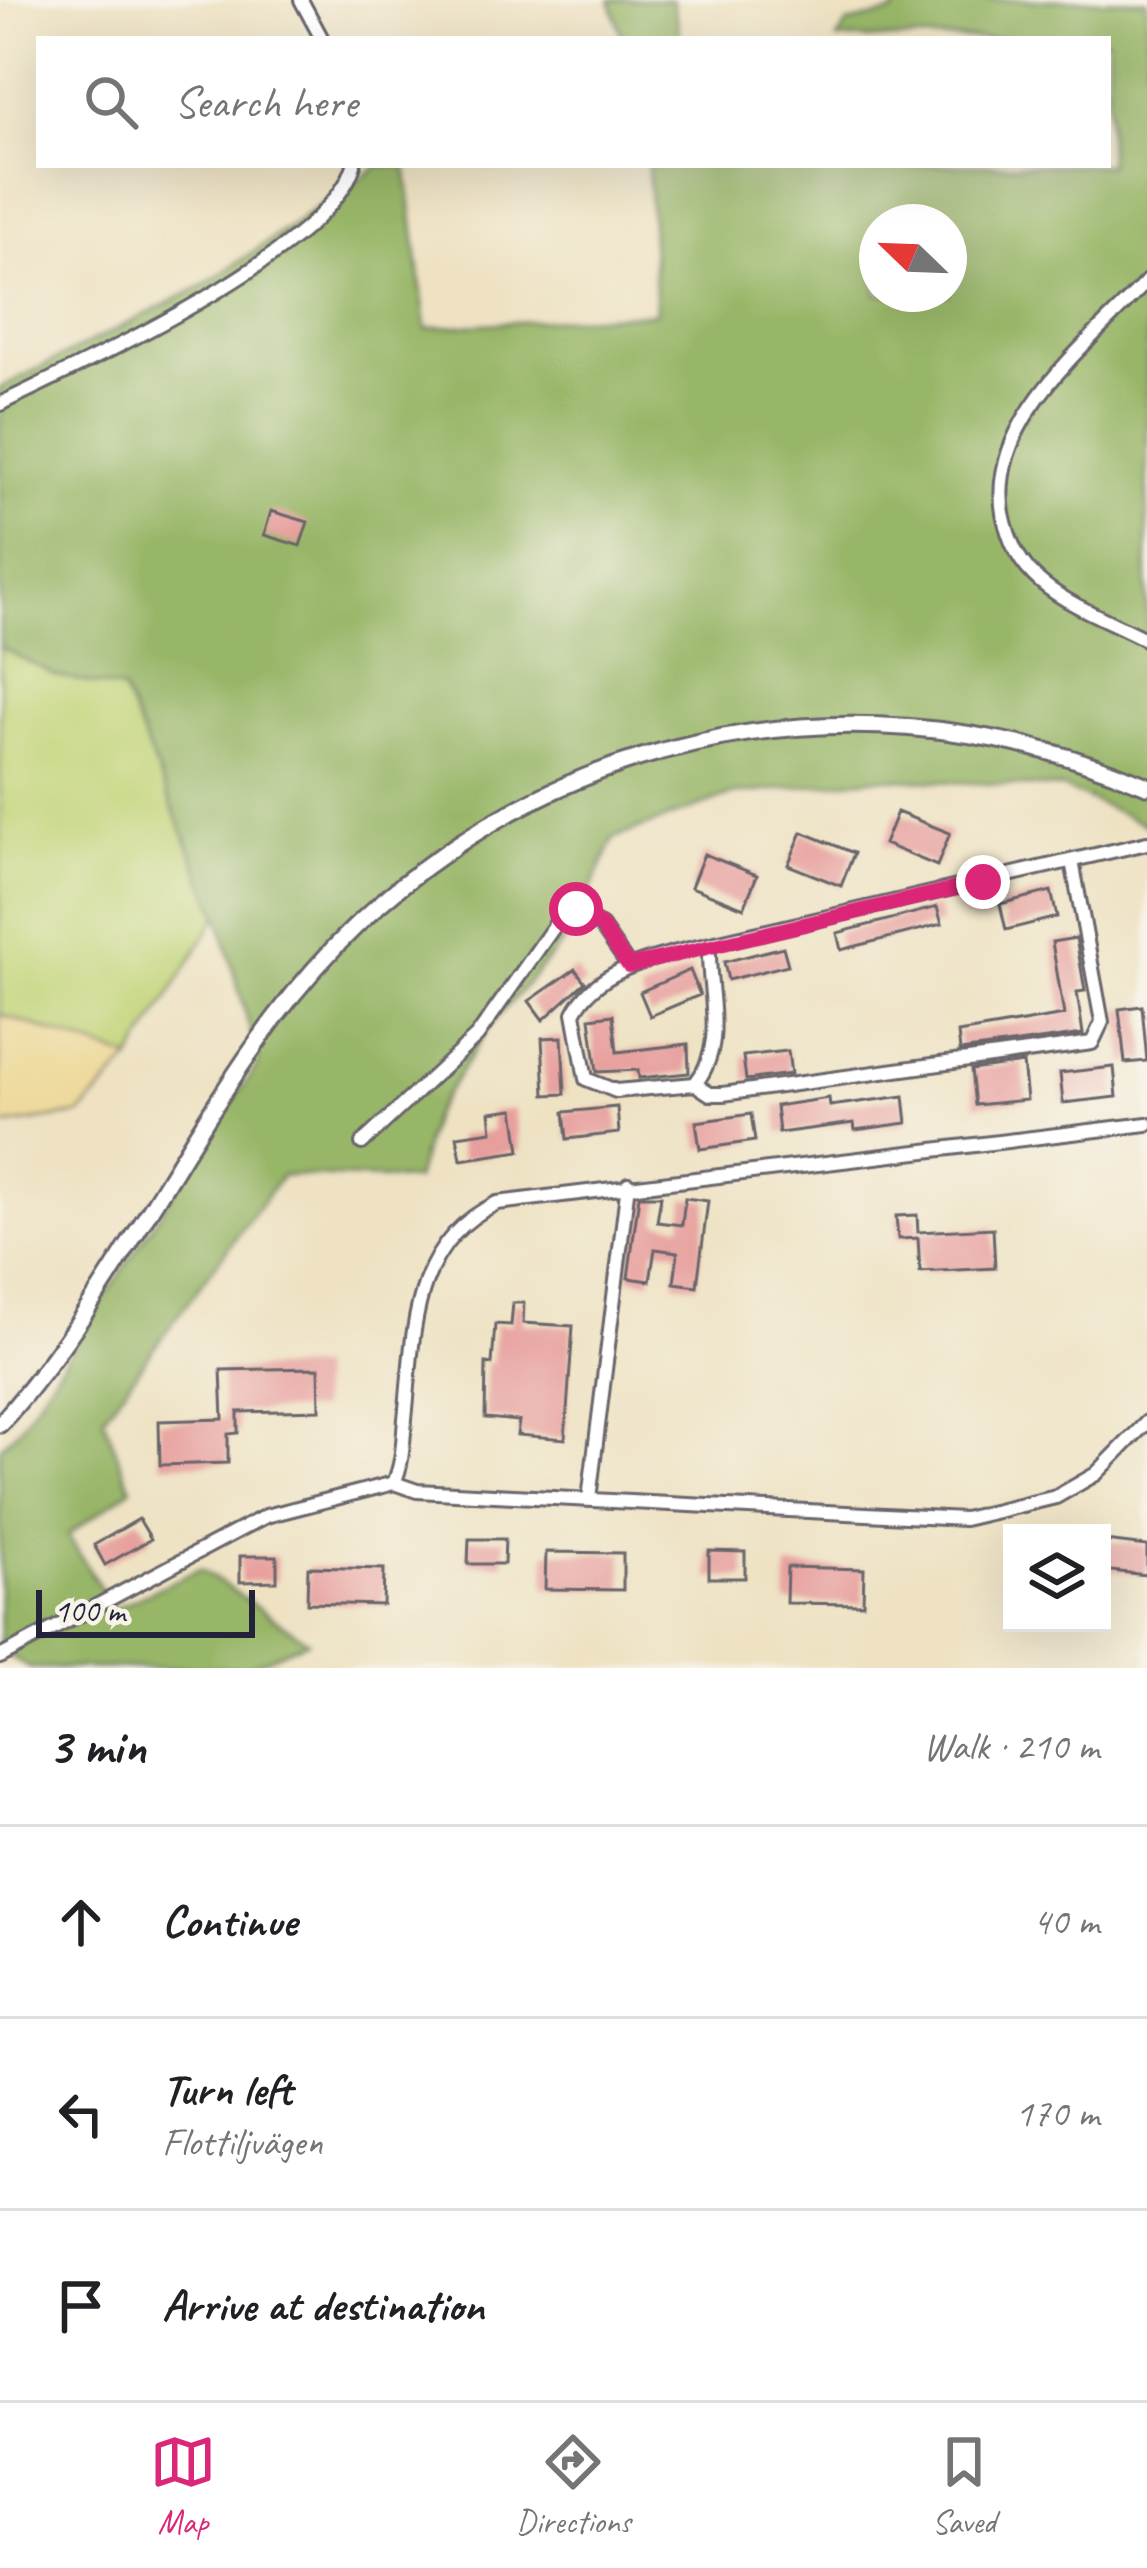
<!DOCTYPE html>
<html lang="en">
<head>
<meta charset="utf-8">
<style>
	:root { --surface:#fff; --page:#f2f2f2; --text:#202124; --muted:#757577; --line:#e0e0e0; --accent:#db2777 }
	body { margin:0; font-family:Caveat,sans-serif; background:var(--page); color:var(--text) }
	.controls { position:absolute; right:36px; bottom:36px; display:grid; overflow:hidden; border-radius:0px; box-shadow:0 12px 48px #0002 }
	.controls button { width:108px; height:108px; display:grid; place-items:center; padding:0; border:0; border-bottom:3px solid var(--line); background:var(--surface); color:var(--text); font:60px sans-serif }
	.compass { position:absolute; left:859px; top:204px; width:108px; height:108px; border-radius:50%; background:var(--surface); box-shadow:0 12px 48px #0002; rotate:293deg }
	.scale { position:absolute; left:36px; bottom:30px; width:219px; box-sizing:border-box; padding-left:12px; border:6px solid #22223b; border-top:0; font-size:33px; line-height:42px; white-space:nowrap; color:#22223b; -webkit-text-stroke:9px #f7f3e8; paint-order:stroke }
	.stop { position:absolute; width:36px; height:36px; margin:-27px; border:9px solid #db2777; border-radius:50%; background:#fff }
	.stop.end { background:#db2777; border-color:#fff; box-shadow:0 3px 12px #0008 }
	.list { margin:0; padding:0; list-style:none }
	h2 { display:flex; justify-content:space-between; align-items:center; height:156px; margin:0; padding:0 48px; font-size:51px }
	h2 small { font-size:39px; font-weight:400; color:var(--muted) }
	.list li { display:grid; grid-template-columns:78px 1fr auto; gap:36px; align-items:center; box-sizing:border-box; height:192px; padding:0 48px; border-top:3px solid var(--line) }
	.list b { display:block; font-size:45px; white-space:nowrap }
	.list p { margin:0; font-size:39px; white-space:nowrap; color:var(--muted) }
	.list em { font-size:39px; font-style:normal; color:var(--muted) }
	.icon { flex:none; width:66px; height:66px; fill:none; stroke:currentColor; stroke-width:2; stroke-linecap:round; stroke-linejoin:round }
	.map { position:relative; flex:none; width:1147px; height:1668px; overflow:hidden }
	.search { position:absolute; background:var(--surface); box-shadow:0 12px 48px #0002; left:36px; right:36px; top:36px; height:132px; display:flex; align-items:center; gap:30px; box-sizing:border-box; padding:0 42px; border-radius:0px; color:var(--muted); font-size:45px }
	.sheet { height:732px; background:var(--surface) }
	nav { display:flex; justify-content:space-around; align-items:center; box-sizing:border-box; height:168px; border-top:3px solid var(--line); background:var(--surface); font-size:33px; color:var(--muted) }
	nav a { display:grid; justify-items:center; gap:6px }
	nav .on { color:var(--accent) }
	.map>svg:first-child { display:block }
	.green { fill:#c1d477; stroke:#727b59; stroke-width:3 }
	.forest { fill:#98b668; stroke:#5d6c52; stroke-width:3; fill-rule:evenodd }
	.sand { fill:#eeda9e; stroke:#887e6c; stroke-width:3 }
	.building { fill:#e79f9d }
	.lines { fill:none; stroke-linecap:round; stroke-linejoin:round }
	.minor-casing { stroke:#69656b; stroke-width:18 }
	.tertiary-casing { stroke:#69656b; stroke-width:21 }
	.minor { stroke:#fff; stroke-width:12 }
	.tertiary { stroke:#fff; stroke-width:15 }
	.route { stroke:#db2777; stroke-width:15 }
</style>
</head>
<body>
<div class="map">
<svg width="1147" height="1668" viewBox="0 0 1147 1668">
	<rect width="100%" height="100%" fill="#f7f3e8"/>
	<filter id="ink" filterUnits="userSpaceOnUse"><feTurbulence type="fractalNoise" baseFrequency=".00833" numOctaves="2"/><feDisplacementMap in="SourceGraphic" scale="24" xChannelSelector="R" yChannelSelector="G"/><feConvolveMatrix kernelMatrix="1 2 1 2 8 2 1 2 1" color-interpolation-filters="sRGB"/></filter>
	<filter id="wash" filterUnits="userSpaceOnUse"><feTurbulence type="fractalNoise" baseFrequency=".004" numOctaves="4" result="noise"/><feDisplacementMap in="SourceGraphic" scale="48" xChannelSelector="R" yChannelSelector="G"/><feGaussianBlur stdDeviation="2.7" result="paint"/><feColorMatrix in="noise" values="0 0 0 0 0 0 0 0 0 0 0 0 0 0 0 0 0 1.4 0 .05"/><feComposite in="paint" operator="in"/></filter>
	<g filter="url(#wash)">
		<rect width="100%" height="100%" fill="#eee2c3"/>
		<path class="green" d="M0,647L57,676L123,690L218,915L131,1059L0,1014Z"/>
		<path class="forest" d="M610,0H672L681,39H623Z
			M903,0H1147V825L1063,788L879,778L730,795L614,838L571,933L489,1027L433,1114L415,1180L282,1175L103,1417L131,1489L68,1535L113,1609L200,1569L308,1641L245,1668H30L0,1650V1447L18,1430L259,1062L218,915L123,690L57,676L0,647V388L206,284L380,165H406L426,328L656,313L648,165H1108V39H837L848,23L893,13ZM877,222H949V294H877Z"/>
		<path class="sand" d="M0,1014L131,1059L80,1114L0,1126Z"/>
		<g id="blocks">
			<path class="building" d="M271,511L308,522L300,546L264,535Z
				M897,812L950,833L937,866L884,844Z
				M802,832L854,853L841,886L788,865Z
				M704,854L757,875L744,908L691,887Z
				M1051,891L1057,917L1006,930L1000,904Z
				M937,907L942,924L841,950L837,933Z
				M1076,938L1085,991L1077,992L1083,1034L960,1051L958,1033L1064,1015L1052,942Z
				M783,947L788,965L728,980L724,962Z
				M575,969L585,982L543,1020L529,1001Z
				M690,970L700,995L650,1016L640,992Z
				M1142,1006L1147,1061L1125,1063L1119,1009Z
				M613,1015L617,1052L688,1044L689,1073L639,1078L638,1070L597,1072L590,1018Z
				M562,1037L565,1094L545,1095L542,1038Z
				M788,1051L791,1074L746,1080L743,1056Z
				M1023,1063L1027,1100L975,1105L971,1070Z
				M1114,1067L1117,1097L1063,1103L1060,1073Z
				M904,1096L907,1123L855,1130L854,1123L779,1133L776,1106L829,1098L830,1106Z
				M617,1107L619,1133L567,1139L564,1112Z
				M514,1109L520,1151L461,1160L457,1136L492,1131L490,1112Z
				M751,1114L755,1141L700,1149L696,1122Z
				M639,1196H661L657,1222L682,1225L685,1198L708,1201L697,1286L674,1283L678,1252L655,1249L650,1281L628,1278Z
				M917,1215L918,1232L993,1228L995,1268L920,1272L918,1238L898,1239L896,1216Z
				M513,1303H524L523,1323L573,1326L565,1439L517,1435L519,1421L485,1418L486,1363L492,1364L495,1324L511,1325Z
				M319,1368L320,1410L238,1412V1433L228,1434V1463L160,1465L159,1421L223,1419L221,1370Z
				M139,1519L151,1539L105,1565L94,1545Z
				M469,1539H505L504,1564H468Z
				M1105,1541L1147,1546V1575L1102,1570Z
				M709,1551L745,1552V1578H709Z
				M546,1552L623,1553V1590L545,1589Z
				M240,1556H277V1581L240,1582Z
				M308,1567L384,1569L383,1605L307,1603Z
				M787,1567L864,1569L863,1604L786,1603Z"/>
		</g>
	</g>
	<g filter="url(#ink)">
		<use href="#blocks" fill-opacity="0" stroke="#69656b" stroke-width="3"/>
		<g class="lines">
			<defs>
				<path id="minor" d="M301,0L322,39
					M1147,281C1090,343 987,419 1003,513C1009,542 1019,564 1042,583C1071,607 1113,622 1147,640
					M0,404C83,363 329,253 354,165
					M709,945C707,993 728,1043 695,1084L616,1091L586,1079L574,1013C594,973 644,960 685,950L1147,843
					M695,1084L710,1094H723L1092,1043L1102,1022L1072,861
					M362,1143L477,1036L560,918L576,909L602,927L629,966
					M394,1483L417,1491L964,1519L1056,1497L1096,1474L1147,1422
					M589,1499L628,1184
					M0,1657L266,1516L394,1483C403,1463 403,1441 405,1419C414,1335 409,1245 497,1203L1147,1124"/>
				<path id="tertiary" d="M0,1424C108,1302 177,1150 274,1019C479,744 832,652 1147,786"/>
			</defs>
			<use href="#minor" class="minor-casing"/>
			<use href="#tertiary" class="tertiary-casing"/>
			<use href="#minor" class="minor"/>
			<use href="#tertiary" class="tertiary"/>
		</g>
	</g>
	<g class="lines" filter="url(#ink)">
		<path class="route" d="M576,909L602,927L629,966L983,882"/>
	</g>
</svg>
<div class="controls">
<button><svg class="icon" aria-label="layers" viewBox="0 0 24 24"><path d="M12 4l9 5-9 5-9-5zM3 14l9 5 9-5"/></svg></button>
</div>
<svg class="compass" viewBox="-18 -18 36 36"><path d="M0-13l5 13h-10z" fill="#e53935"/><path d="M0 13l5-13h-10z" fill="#757577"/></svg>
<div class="scale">100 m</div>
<div class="stop" style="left:576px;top:909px"></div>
<div class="stop end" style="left:983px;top:882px"></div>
<div class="search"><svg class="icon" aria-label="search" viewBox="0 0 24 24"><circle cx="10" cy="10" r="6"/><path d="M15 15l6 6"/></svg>Search here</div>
</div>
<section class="sheet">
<h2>3 min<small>Walk · 210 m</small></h2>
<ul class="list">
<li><svg class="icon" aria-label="ahead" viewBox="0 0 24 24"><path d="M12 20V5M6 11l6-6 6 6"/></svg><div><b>Continue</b></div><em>40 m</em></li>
<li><svg class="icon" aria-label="left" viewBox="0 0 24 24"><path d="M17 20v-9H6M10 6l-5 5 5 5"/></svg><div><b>Turn left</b><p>Flottiljvägen</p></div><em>170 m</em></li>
<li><svg class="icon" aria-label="arrive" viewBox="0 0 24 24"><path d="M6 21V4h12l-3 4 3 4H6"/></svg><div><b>Arrive at destination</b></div></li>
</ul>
</section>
<nav>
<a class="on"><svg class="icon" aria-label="map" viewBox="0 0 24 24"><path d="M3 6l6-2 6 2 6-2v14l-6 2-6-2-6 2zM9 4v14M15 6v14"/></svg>Map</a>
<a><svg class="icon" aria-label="directions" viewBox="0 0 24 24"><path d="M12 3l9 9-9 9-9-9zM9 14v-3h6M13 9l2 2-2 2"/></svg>Directions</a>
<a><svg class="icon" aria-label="saved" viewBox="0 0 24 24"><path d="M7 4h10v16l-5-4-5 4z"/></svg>Saved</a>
</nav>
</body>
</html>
